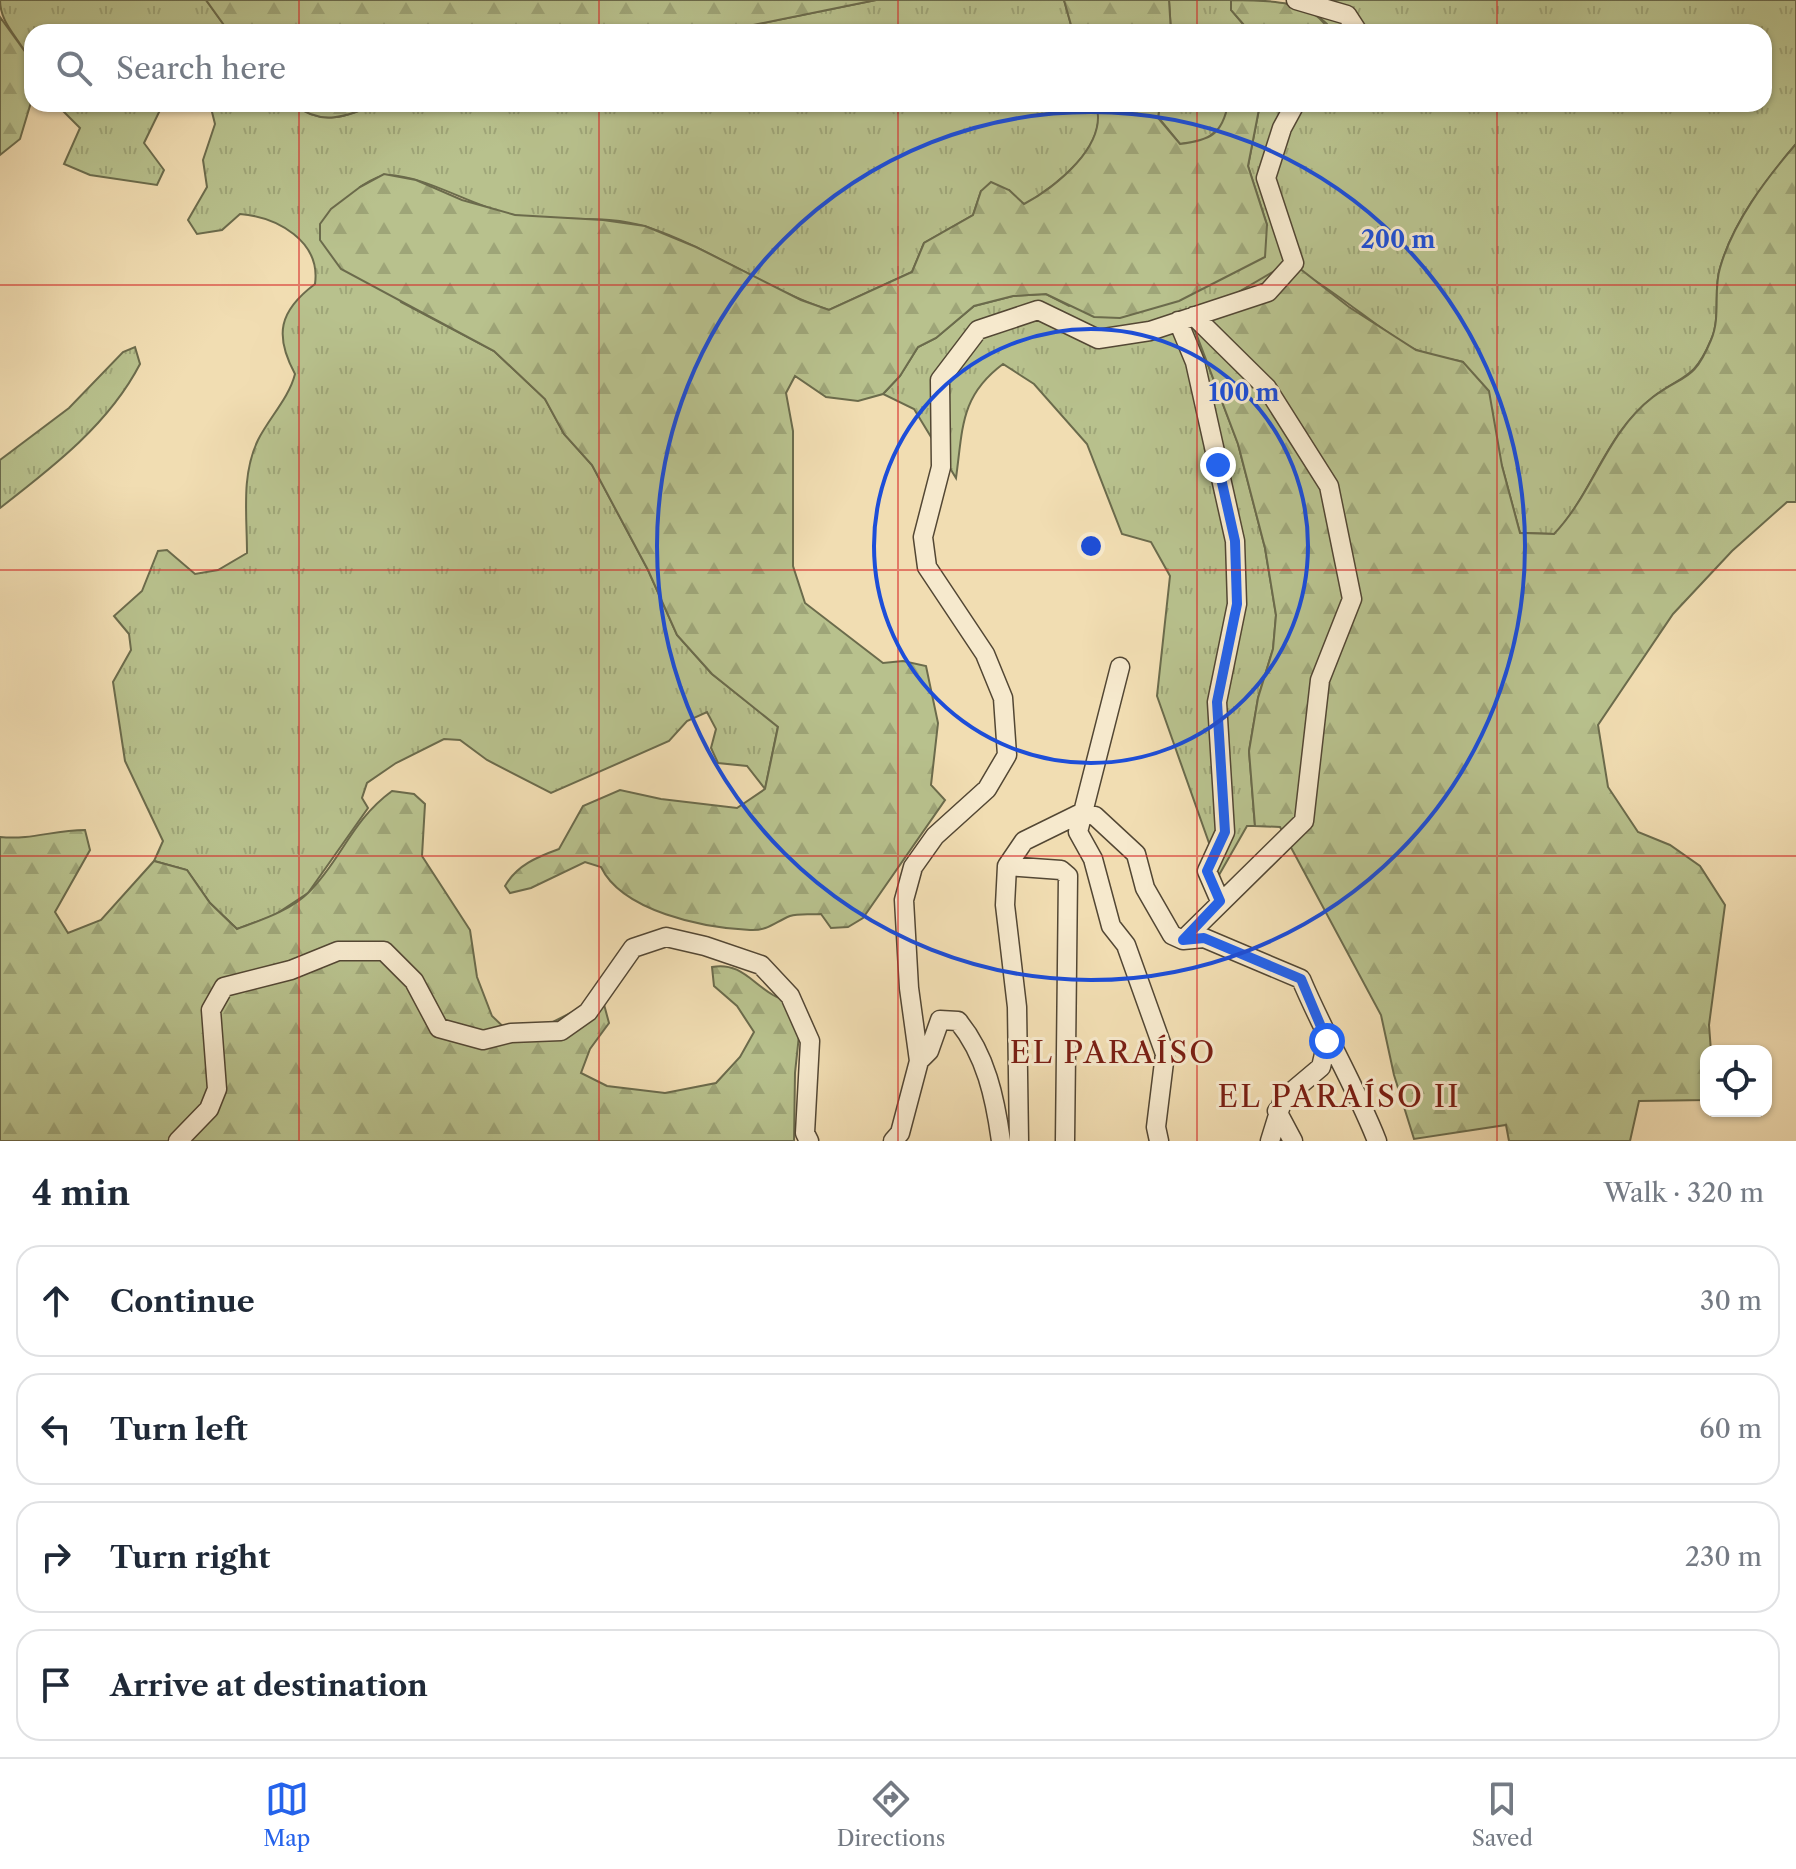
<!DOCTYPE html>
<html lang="en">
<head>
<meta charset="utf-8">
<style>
	:root { --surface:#fff; --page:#f6f6f7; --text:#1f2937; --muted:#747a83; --line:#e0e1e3; --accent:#2563eb }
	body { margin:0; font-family:"Libre Caslon Text",serif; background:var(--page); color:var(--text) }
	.controls { position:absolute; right:24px; bottom:24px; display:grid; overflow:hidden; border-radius:16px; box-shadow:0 2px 6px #0004 }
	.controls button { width:72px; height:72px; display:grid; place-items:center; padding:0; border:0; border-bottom:2px solid var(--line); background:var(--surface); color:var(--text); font:40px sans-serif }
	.stop { position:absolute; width:24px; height:24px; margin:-18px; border:6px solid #2563eb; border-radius:50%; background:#fff }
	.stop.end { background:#2563eb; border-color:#fff; box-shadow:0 2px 8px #0008 }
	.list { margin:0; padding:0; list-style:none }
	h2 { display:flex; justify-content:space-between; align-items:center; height:104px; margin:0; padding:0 32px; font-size:34px }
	h2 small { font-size:26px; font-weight:400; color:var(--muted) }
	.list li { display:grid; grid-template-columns:52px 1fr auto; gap:24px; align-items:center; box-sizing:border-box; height:112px; margin:0 16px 16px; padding:0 16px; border:2px solid var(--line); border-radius:24px }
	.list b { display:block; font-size:30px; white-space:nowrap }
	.list em { font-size:26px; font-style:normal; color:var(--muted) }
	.icon { flex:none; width:44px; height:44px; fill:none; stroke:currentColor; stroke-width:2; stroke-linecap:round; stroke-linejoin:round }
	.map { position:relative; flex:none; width:1796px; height:1141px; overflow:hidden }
	.search { position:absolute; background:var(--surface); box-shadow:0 2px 6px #0004; left:24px; right:24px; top:24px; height:88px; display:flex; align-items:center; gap:20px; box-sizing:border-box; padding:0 28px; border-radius:24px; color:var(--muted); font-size:30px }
	.sheet { height:616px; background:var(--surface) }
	nav { display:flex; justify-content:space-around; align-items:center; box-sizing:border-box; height:112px; border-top:2px solid var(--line); background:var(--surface); font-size:22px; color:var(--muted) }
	nav a { display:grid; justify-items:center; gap:4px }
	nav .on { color:var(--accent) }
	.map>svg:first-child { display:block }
	.grass { fill:url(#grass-tufts); stroke:#6b6b4c; stroke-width:2 }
	.forest { fill:url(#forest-firs); stroke:#6b6b4c; stroke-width:2 }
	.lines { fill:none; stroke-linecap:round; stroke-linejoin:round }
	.minor-casing { stroke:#534734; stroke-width:21 }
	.minor { stroke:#f6e9cd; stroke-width:18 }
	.route { stroke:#2563eb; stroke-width:10 }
	.grid { fill:none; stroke:#d62828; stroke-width:2; stroke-opacity:0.55 }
	.ring { fill:none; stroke:#1d4ed8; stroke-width:4 }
	.labels { text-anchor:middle; stroke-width:6; stroke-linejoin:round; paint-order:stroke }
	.neighbourhood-label { font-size:30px; letter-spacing:2px; fill:#7a1f14; stroke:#f6e9cd }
	.centre { fill:#1d4ed8; stroke:#f6e9cd; stroke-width:4 }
	.ring-label { font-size:24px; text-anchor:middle; font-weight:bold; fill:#1d4ed8; stroke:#f6e9cd; stroke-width:6; stroke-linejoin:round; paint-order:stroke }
</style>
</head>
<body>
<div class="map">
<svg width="1796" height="1141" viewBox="0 0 1796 1141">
	<defs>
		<pattern id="grass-tufts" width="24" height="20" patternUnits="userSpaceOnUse" patternTransform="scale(2)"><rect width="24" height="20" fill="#b8c18d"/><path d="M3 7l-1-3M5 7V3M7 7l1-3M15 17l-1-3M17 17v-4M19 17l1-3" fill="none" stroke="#9ea578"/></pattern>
		<pattern id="forest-firs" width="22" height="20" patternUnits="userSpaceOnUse" patternTransform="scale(2)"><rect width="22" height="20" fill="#b8c18d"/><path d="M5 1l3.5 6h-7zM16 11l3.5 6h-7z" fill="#9ea578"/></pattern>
	</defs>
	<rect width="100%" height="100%" fill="#f1ddb2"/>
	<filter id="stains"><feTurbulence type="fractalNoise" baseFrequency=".0025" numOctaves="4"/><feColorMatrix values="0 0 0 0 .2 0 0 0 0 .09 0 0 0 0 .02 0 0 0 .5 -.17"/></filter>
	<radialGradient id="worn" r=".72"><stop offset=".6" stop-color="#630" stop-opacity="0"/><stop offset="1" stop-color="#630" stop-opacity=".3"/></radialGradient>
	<path class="grass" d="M0,0H206L229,32H32V74C30,44 0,30 0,0Z
		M876,0H1064L1073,32H719Z
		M1169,0H1231V10L1250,32H1171Z
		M1300,0H1796V144C1766,179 1733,222 1720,268C1713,290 1721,318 1711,340C1694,380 1684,374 1653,397C1606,433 1593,492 1555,534L1520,533L1502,466L1463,362C1447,358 1429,356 1414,349C1379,332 1314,270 1283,267L1191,320L1238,444L1265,548L1276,615L1273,649L1258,698L1249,751L1255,826H1247L1215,882L1209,843L1157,696L1170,576L1151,542L1122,534L1087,444L1034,384L1003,364C960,396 963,428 956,478L914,409L883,394L900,376L918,347L936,338L974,306L1013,296L1046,294L1069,306L1267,225L1248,166L1260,104H1764V32H1329L1327,24Z
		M56,104H163L144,143L164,170L157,185L90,175L64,164L80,128Z
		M210,104H294C321,127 347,116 376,104H1096C1110,146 1054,187 1024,205L1009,190L981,191L973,215L924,243L912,272L829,310C765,289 711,248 647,227C604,213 557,223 514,215C472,207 428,176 387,175C378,175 368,182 360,187L401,302L494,351L545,399L564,434L592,465L648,570L677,635L712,674L778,726L765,789L747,766L718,763L711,748L716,729L707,712L687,721L669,741L551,793L487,760L460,740L444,739L396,763L367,783L362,798L368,808L308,893L273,916L237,929L210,903L187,870L154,861L163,841L125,761L113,682L131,650L129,634L114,616L142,591L158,551L167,550L195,574L218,570L247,553C247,515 241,475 258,440C269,418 289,398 295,374C274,335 279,311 315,284C321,241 277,217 240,214L222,230L197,234L188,220L207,187L203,160L215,124Z
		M1160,104H1228L1224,124L1204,141L1180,144L1158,117Z
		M135,347L140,364C109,424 53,467 0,508V460L69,408L123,352Z"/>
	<path class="forest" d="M206,0H876L719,32H229Z
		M1064,0H1169L1171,32H1073Z
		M1231,0C1267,0 1316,0 1329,32H1250L1231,10Z
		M0,17L31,60L32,74V99L20,139L0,155Z
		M294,104H376C347,116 321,127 294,104Z
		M1096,104H1160L1158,118L1180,144C1210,140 1222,135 1228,104H1260L1248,166L1267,225L1265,257L1179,301L1120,318L1094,317L1046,294L1013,296L974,306L936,338L918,347L900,376L883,394L858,401L826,397L795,376L786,393L793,431V566L805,603L883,663L903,661L926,666L938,723L931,785L945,800L863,918L848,927L831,928L821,914C812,915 799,913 790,916C775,922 768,931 750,930C703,928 622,911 601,867L585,862L531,888L510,893L505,886C517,865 537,857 559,849L583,806L620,790L661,799L737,808L765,789L778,727L712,674L677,635L648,570L592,465L564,434L545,399L494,351L341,269L320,240V224L331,209L360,187L384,174L416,180L462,200L515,215L603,220L645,226L696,247L801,300L829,310L912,272L924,243L973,215L981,191L991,182L1009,190L1024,204C1055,188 1109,145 1096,104Z
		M1796,144V502H1787L1732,551L1673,614L1598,725L1608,787L1638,832L1670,845L1700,866L1725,905L1709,1025L1711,1051H1706V1100L1639,1101L1630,1141H1509L1506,1125L1414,1139L1394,1075L1381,1015L1280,827L1255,826L1249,751L1258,698L1273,649L1276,615L1265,548L1238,444L1191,320L1283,266L1299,268L1349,307L1416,350L1463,362L1489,391L1502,466L1520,533L1554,534C1594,492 1606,433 1653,397C1685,373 1693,383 1711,340C1721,318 1713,290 1720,268C1733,222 1766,179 1796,144Z
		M392,791L414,794L425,804L422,856L470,930L477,977L492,1016L512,1035L535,1031L602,997L609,1023L590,1049L581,1073L607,1086L665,1093L716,1083L740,1057L754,1032L737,1006L714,986L712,967C740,962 751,982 773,995C782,1000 793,1003 802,1007L795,1073L794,1141H0V837C33,840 53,830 85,830L90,850L55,912L68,933L101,920L154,861L187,870L210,903L237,929C261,920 290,911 309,892C342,859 351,821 392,791Z"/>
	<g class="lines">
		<defs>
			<path id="minor" d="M1296,0L1347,15L1358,32
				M1178,321L1195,362L1235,541L1237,604L1217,702L1225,832L1207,871L1220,901
				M1120,667L1078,832L1093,859L1111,926L1126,945L1165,1054L1156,1127L1159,1141
				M1007,866L1061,870L1068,876L1065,1141
				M1183,940L1304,821L1320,680L1352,599L1329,486L1267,388L1194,316
				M919,1061L929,1051L940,1020L958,1021C986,1055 995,1098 1001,1141
				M1277,1111L1293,1141
				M178,1141L209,1109L217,1089L211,1010L224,987L291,970L338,951H384L414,981L439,1028L483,1040L511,1033L561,1031L588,1012L633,948L666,937L705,946L761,965L790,996L810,1041L805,1133L809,1141
				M893,1141L900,1133L919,1061L909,988L904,900L913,867L935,836L987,789L1007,755L1003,698L985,654L927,567L923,537L941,467L940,380L978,330L1038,310L1098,339L1150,331L1268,292L1294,263L1266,178L1282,128L1295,104
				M1019,1141L1017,1007L1005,905L1007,866L1024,841L1081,813L1095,816L1136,854L1145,888L1172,935L1183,940L1204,938L1301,979C1324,1034 1355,1085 1377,1141
				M1270,1141L1283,1099L1321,1067L1327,1041"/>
		</defs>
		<use href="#minor" class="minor-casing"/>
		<use href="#minor" class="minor"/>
	</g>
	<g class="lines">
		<path class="route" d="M1218,465L1235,541L1237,604L1217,702L1225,832L1207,871L1220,901L1183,940L1204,938L1301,979L1327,1041"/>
	</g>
	<path class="grid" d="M299,0V32M599,0V32M898,0V32M1197,0V32M1497,0V32M299,104V1141M599,104V1141M898,104V1141M1197,104V1141M1497,104V1141M0,285H1796M0,570H1796M0,856H1796"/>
	<g class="ring">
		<circle cx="1091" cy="546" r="217"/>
		<circle cx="1091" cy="546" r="434"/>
	</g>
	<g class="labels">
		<g class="neighbourhood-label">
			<text x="1113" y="1063">EL PARAÍSO</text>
			<text x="1339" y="1107">EL PARAÍSO II</text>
		</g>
	</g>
	<circle cx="1091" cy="546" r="12" class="centre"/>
	<g class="ring-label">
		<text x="1398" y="248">200 m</text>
		<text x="1244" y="401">100 m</text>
	</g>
	<rect width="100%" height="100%" filter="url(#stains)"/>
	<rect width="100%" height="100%" fill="url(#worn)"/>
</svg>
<div class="controls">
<button><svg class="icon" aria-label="locate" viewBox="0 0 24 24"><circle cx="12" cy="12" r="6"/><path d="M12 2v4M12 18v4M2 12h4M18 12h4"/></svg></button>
</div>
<div class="stop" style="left:1327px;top:1041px"></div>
<div class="stop end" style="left:1218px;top:465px"></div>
<div class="search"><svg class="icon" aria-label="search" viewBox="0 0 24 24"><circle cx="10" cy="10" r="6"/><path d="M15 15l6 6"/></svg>Search here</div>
</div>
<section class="sheet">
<h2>4 min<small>Walk · 320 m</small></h2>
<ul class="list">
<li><svg class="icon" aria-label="ahead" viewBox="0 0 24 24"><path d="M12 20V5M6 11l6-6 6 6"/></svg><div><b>Continue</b></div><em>30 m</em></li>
<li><svg class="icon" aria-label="left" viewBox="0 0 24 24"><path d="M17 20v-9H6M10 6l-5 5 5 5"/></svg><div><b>Turn left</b></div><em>60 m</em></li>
<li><svg class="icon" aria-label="right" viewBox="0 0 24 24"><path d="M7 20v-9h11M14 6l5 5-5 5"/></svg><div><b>Turn right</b></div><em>230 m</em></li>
<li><svg class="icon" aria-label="arrive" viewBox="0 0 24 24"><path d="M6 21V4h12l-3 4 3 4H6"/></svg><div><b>Arrive at destination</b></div></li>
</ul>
</section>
<nav>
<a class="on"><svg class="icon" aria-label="map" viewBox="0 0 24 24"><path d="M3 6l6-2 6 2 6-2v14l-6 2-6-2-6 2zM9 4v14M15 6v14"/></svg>Map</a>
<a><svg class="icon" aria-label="directions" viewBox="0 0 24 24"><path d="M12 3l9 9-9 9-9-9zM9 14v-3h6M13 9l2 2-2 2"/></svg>Directions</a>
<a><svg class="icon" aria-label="saved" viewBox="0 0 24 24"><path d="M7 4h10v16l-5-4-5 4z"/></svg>Saved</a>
</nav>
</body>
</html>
